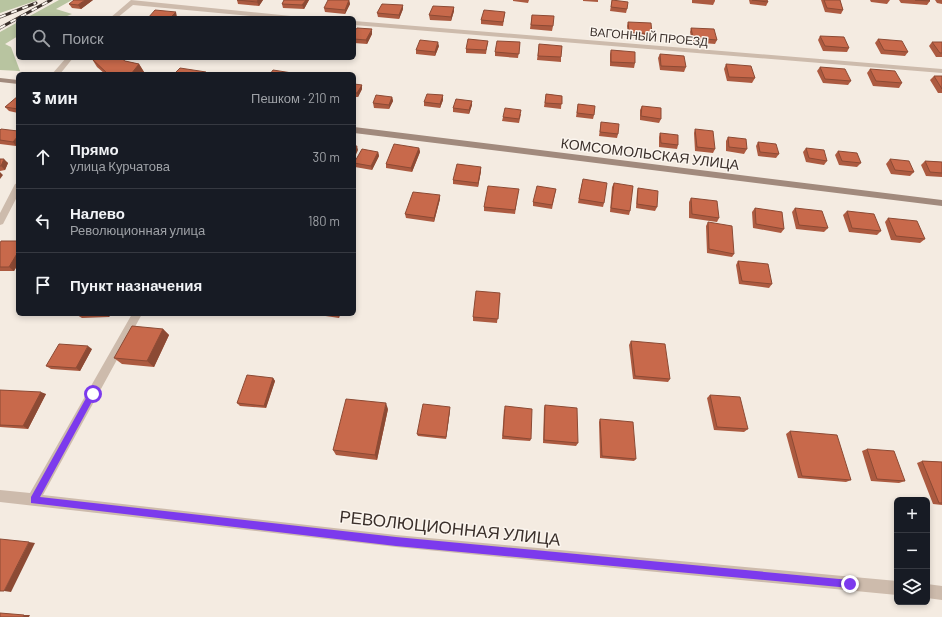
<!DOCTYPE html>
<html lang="ru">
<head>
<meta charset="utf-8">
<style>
	:root { --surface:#171b24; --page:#242831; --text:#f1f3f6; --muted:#9ea1a6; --line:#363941 }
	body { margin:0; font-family:Barlow,sans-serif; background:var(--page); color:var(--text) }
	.controls { position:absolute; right:12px; bottom:12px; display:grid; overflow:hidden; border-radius:6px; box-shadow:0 2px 6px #0003 }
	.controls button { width:36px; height:36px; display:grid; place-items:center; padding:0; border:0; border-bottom:1px solid var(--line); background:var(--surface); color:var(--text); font:20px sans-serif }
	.stop { position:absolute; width:12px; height:12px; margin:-9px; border:3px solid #7c3aed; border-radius:50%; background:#fff }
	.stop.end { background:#7c3aed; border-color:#fff; box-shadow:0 1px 4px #0008 }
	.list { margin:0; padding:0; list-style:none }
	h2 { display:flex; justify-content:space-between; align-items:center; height:52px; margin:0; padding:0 16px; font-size:17px }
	h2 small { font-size:13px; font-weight:400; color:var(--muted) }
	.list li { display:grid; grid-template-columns:26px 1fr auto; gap:12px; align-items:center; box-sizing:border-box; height:64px; padding:0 16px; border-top:1px solid var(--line) }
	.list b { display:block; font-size:15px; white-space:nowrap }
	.list p { margin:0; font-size:13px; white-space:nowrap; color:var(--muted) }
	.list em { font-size:13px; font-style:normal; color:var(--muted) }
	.icon { flex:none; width:22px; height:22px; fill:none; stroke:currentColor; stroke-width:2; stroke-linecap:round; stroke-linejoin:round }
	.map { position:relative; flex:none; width:942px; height:617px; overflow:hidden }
	.search { position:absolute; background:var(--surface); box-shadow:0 2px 6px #0003; left:16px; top:16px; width:340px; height:44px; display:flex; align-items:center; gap:10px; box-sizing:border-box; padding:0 14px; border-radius:6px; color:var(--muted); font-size:15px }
	.panel { position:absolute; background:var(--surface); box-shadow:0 2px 6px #0003; left:16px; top:72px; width:340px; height:244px; border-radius:6px }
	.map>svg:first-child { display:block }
	.green { fill:#b8c4a0 }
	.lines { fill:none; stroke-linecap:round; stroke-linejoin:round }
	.minor { fill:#cdbbac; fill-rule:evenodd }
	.secondary { fill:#a18a7d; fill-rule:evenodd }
	.rail-casing { stroke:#3b302b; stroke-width:3 }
	.rail { stroke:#fbf5ee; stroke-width:2; stroke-dasharray:6; stroke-linecap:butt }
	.wall { fill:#ac5a40 }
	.shaded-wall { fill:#8c4a34 }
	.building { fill:#c8694b; stroke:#8c4a34 }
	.route { fill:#7c3aed }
	.labels { text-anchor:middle; stroke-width:3; stroke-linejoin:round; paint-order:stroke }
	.far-street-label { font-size:12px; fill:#3b302b; stroke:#fbf5ee }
	.street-label { font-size:14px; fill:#3b302b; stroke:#fbf5ee }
	.near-street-label { font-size:17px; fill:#3b302b; stroke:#fbf5ee }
</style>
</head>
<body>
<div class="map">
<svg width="942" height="617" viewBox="0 0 942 617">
	<rect width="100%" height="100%" fill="#f4ebe1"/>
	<path class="green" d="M0,0H38L0,13Z
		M59,0H72L56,9L72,14L62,18H26Z
		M18,22V36L5,44L11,47L20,71L0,70V32Z"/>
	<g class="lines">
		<path class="minor" d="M131,0L291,16L294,18H271L133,5L117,18H110Z
			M354,21L942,69V73L354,25Z
			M66,58H73L60,74H52Z
			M18,183V195L3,224L0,225V213L15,184Z
			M132,314H142L43,495L396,535L897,581V595L396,547L0,502V490L30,493Z
			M927,584L942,586V600L927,598Z"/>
		<path class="secondary" d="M0,78L18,80V84L0,82Z
			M354,127L942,200V206L354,133Z"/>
		<defs>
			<path id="rail" d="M0,17L36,3
				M0,28L51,0"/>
		</defs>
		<use href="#rail" class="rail-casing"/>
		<use href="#rail" class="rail"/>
	</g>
	<path class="wall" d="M93,0L81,9L72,8L69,4Z
		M237,0H263L259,6L238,4Z
		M284,0H309L304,9L283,8L282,4Z
		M349,0L350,4L345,14L325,12L324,8Z
		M513,0H529L528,3L513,1Z
		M583,0H598V2L583,1Z
		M612,0L627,9L626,13L610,11Z
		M692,0H715V1L713,5L692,3Z
		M749,0H767L768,2L766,6L750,4Z
		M821,0H840L843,10L841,14L825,12Z
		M870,0H890L887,4L871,2Z
		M899,0H929L930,1L927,5L901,3Z
		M935,0H942V4L937,3Z
		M454,7V11L451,21L430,20L429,15Z
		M403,9L399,19L378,17L377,13Z
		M505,12L503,26L481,24V20Z
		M532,15L553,26L552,31L530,29Z
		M628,22L652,34L651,38L628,37L627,26Z
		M691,28L717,40L715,44L692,42L690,32Z
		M354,32L372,34L367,44L354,43Z
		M820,36L849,48L847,52L823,51L818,40Z
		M878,39L908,52L905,56L881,54L875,43Z
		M488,41L486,54L466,53V49Z
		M520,42L518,58L495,56V52Z
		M932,42H942V57H936L929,46Z
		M539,44L561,57V62L537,60Z
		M439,46L435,56L416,54V50Z
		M611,50L635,63L634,68L610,66V54Z
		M660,54L686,67L684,72L660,70L658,58Z
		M92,59L125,61L139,64L144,72L142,74H105L97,67Z
		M726,64L755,78L752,83L727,81L724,69Z
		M820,67L851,81L848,85L823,83L817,71Z
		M870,69L902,83L899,88L873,86L867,73Z
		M934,76H942V93H938L930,80Z
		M354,84L362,85V89L358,97H354Z
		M546,94L562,96L561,109L544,107Z
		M18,96V113L9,111L5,107Z
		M392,97L393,101L389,109L374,108L373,103Z
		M443,100L440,108L424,106V102Z
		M578,104L594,115L593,119L576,117Z
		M472,105L469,114L453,112V108Z
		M642,106L661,119L659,123L640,120V110Z
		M521,114L519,123L502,121L503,117Z
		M601,122L618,134L617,138L599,136Z
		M695,129L715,149L713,153L695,151L694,133Z
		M0,130L18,131V144L16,146L0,144Z
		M660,133L678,145L677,149L659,147V137Z
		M728,137L747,149L744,154L726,151V141Z
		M758,142L779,154L776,158L758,156L756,146Z
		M419,148L420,152L412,172L386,168V164Z
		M806,148L827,161L824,165L806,162L803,152Z
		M838,151L861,163L857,167L839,165L835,155Z
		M378,152L379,156L372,170L355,167L354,163Z
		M0,159L8,163L5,170L0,171Z
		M890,159L914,172L910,176L891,174L886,164Z
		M925,161L942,162V177L926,176L921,165Z
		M481,167V171L478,187L453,184V180Z
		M582,183L604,203L603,207L578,203Z
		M614,183L630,211L629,215L610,212L612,187Z
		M638,188L657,207L655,211L636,208L637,192Z
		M556,189L552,209L533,206V202Z
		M518,193L515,214L484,211V207Z
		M691,198L719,218L717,222L689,218V202Z
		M440,199L434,222L406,218L405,214Z
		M755,208L784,229L781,233L753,228L752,212Z
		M795,208L828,228L824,232L796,229L792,212Z
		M847,211L881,231L877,235L849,232L843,215Z
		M888,218L925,239L920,243L891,240L885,222Z
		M708,222L734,254L732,257L707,253L706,226Z
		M18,241V264L14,271H0V243Z
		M738,261L772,284L769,288L739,284L736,265Z
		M500,293L497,323L473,321V317Z
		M78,314H111L109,317L82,318L77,315Z
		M312,314H340L339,318Z
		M163,329L169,335L154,367L122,364L114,358Z
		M631,341L670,379L668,382L633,379L629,345Z
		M92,349L80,371L51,369L46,366Z
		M273,378L275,381L266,408L240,406L237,403Z
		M0,390L46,394L28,429L0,427Z
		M710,395L748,429L744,432L714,430L707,398Z
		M545,405L578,443L576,446L543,443L544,408Z
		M388,409L377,460L336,455L333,450Z
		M504,409L531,439L530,441L502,439Z
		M450,410L446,439L418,436L417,434Z
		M600,419L636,459L634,461L600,458L599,422Z
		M790,431L851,480L846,482L798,478L786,434Z
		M867,449L905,481L899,483L871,481L862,451Z
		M922,461L942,462V505L933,504L917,463Z"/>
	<path class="shaded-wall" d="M85,0H93L81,9L78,5Z
		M258,0H263L259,6L257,2Z
		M306,0H309L304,9L302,5Z
		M349,0L350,4L345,14V10Z
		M403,5V9L399,19V15Z
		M454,7V11L451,21V17Z
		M176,12L177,17L176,18H170Z
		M372,29V34L367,44L366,40Z
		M438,42L439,46L435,56V52Z
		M139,64L144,72L142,74H131Z
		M362,85V89L358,97L357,93Z
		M443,95V100L440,108V104Z
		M392,97L393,101L389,109V105Z
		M472,101V105L469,114V110Z
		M18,136V144L16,146L13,142Z
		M357,146L358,150L354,159V153Z
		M419,148L420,152L412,172L411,168Z
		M378,152L379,156L372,170L371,166Z
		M4,159L8,163L5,170L1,166Z
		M481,167V171L478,187V183Z
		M0,172L3,175L0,179Z
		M440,195V199L434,222V218Z
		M18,252V264L14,271L9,267Z
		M105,314H111L109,317Z
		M338,314H340L339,318Z
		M163,329L169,335L154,367L147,361Z
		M88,346L92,349L80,371L76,368Z
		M273,378L275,381L266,408L264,406Z
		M41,392L46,394L28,429L23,426Z
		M386,403L388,409L377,460L375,455Z
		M450,407V410L446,439V437Z
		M29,542L35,543L11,592L4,591Z
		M24,615H30L29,617H23Z"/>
	<path class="building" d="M74,0H85L78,5L69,4Z
		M237,0H258L257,2Z
		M284,0H306L302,5L282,4Z
		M328,0H349L345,10L324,8Z
		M612,0L628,2L627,9L611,7Z
		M752,0H767L768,2Z
		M824,0H840L843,10L827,8Z
		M915,0H929L930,1Z
		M382,4L403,5L399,15L377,13Z
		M433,6L454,7L451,17L429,15Z
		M155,10L176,12L170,18H148Z
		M484,10L505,12L503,22L481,20Z
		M532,15L554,16L553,26L531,25Z
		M628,22L651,23L652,34L629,32Z
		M357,28L372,29L366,40L354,39V32Z
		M691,28L714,29L717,40L693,38Z
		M820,36L844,37L849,48L825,46Z
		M468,39L488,41L486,50L466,49Z
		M878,39L902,41L908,52L884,50Z
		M420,40L438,42L435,52L416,50Z
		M497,41L520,42L519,54L495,52Z
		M932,42H942V53H940Z
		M539,44L562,46L561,57L538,56Z
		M611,50L635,52V63L611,62Z
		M660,54L684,56L686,67L661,66Z
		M92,58H121L125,61L139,64L131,74H108L92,59Z
		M726,64L751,66L755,78L729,77Z
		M820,67L845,69L851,81L825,79Z
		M180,68L206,72L204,74H174Z
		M870,69L895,71L902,83L876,81Z
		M273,70L292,73L291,74H270Z
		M934,76H942V89Z
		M354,84L362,85L357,93H354Z
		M427,94L443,95L440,104L424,102Z
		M546,94L562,96V104L545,103Z
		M376,95L392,97L389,105L373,103Z
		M18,96V109L5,107Z
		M456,99L472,101L469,110L453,108Z
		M578,104L595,106L594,115L577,113Z
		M642,106L661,108V119L641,116Z
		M505,108L521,110L519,119L503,117Z
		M601,122L619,124L618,134L600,132Z
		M1,129L18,131V136L13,142L0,140V130Z
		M695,129L713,131L715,149L697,147Z
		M660,133L678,135V145L661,143Z
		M728,137L746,139L747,149L729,147Z
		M758,142L776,144L779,154L760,152Z
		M394,144L419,148L411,168L386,164Z
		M354,146H357L354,153Z
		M806,148L824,150L827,161L809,158Z
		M362,149L378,152L371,166L354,163Z
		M838,151L857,153L861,163L842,161Z
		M0,159H4L1,166H0Z
		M890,159L909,161L914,172L895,170Z
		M925,161L942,162V173L930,172Z
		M457,164L481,167L478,183L453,180Z
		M583,179L607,183L604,203L579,199Z
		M614,183L633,186L630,211L611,208Z
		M488,186L519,189L515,210L484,207Z
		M537,186L556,189L552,205L533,202Z
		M638,188L658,191L657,207L637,204Z
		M413,192L440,195L434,218L405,214Z
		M691,198L717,201L719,218L692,214Z
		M755,208L782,212L784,229L756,224Z
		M795,208L822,211L828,228L799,225Z
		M847,211L874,214L881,231L852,228Z
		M888,218L917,221L925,239L896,236Z
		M708,222L732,226L734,254L709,249Z
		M1,241H18V252L9,267H0V243Z
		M738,261L768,264L772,284L742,281Z
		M476,291L500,293L498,319L473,317Z
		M78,314H103L77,315Z
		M132,326L163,329L147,361L114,358Z
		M631,341L665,344L670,379L635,376Z
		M59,344L88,346L76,368L46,366Z
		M247,375L273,378L264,406L237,403Z
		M0,390L41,392L23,426L0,425Z
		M710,395L740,397L748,429L717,427Z
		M346,399L386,403L375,455L333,450Z
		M423,404L450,407L446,437L417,434Z
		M545,405L577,408L578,443L544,440Z
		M505,406L532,409L531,439L503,436Z
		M600,419L633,422L636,459L602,456Z
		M790,431L837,435L851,480L802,476Z
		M867,449L894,451L905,481L877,479Z
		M922,461L942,462V503H939Z
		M0,539L29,542L4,591H0Z
		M0,613L24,615L23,617H0Z"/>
	<path class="route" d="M93,390L95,391V396L40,497L396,537L850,580L854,584L850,588L396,546L31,503V497L90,391Z"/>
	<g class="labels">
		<g class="far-street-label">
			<text transform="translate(649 37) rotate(5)" y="4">ВАГОННЫЙ ПРОЕЗД</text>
		</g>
		<g class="street-label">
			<text transform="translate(650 154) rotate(7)" y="5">КОМСОМОЛЬСКАЯ УЛИЦА</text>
		</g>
		<g class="near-street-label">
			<text transform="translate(450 528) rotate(6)" y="6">РЕВОЛЮЦИОННАЯ УЛИЦА</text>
		</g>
	</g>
</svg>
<div class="controls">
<button>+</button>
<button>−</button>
<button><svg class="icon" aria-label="layers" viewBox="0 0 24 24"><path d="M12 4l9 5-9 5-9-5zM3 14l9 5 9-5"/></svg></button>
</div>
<div class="stop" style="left:93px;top:394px"></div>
<div class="stop end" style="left:850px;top:584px"></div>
<div class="search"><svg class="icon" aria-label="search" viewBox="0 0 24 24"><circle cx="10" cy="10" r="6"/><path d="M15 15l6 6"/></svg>Поиск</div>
<section class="panel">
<h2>3 мин<small>Пешком · 210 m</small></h2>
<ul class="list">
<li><svg class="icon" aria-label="ahead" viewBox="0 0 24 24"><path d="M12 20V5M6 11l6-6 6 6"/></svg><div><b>Прямо</b><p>улица Курчатова</p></div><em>30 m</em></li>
<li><svg class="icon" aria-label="left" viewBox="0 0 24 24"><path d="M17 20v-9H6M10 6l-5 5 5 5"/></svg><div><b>Налево</b><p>Революционная улица</p></div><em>180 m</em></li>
<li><svg class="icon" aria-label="arrive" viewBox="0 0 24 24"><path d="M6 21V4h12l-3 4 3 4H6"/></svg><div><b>Пункт назначения</b></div></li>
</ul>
</section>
</div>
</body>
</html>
